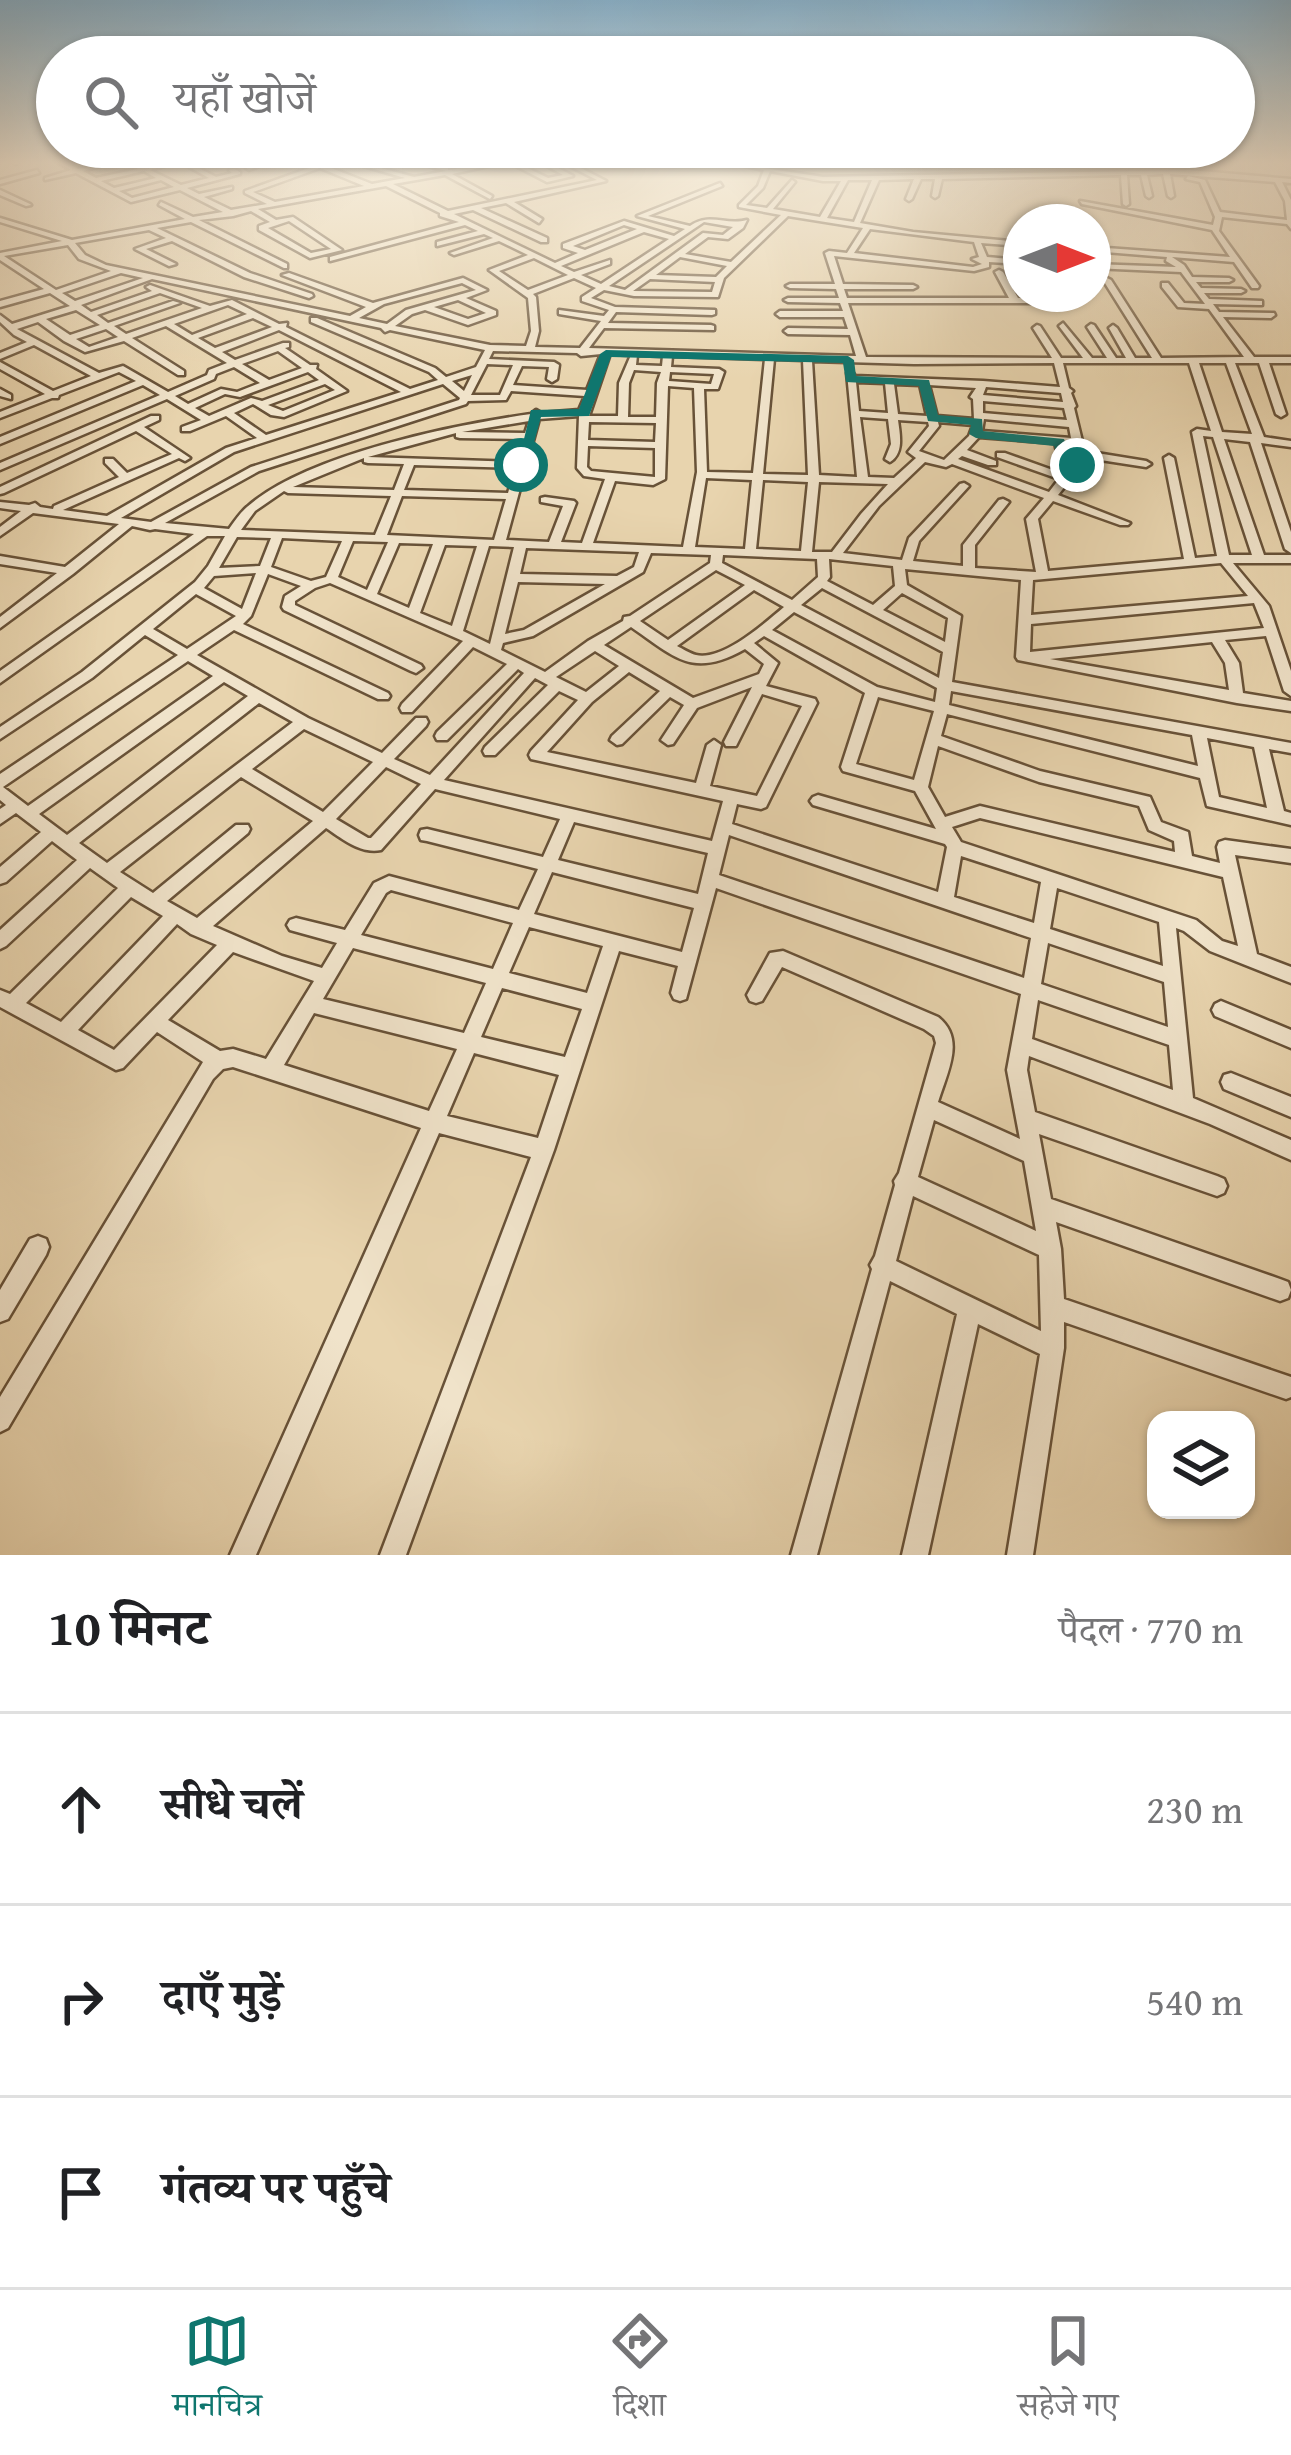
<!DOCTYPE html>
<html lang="hi">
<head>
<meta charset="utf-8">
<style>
	:root { --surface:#fff; --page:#f2f2f2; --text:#202124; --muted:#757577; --line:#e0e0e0; --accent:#0f766e }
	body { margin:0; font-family:"Gentium Book Plus","Noto Serif Devanagari",serif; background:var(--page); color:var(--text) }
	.controls { position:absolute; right:36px; bottom:36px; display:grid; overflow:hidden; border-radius:24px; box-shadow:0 3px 9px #0004 }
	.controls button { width:108px; height:108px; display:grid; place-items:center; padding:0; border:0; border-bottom:3px solid var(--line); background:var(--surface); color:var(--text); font:60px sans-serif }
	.compass { position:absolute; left:1003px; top:204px; width:108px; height:108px; border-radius:50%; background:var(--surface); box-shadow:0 3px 9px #0004; rotate:90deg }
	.stop { position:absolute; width:36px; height:36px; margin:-27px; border:9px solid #0f766e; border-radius:50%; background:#fff }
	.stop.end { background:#0f766e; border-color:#fff; box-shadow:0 3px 12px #0008 }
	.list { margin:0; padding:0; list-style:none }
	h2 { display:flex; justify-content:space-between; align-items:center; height:156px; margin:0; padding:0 48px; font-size:51px }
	h2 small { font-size:39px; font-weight:400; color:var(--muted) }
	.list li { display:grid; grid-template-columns:78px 1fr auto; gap:36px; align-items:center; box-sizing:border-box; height:192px; padding:0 48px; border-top:3px solid var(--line) }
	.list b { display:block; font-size:45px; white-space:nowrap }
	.list em { font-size:39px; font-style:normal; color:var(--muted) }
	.icon { flex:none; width:66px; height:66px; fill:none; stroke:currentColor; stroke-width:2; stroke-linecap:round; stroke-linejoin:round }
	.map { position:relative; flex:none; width:1291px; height:1555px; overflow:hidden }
	.search { position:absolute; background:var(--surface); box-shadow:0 3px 9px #0004; left:36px; right:36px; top:36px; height:132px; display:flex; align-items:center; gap:30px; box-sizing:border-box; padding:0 42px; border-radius:66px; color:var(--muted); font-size:45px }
	.sheet { height:732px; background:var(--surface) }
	nav { display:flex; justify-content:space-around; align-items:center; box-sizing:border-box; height:168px; border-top:3px solid var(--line); background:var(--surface); font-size:33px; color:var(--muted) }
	nav a { display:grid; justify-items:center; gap:6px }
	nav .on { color:var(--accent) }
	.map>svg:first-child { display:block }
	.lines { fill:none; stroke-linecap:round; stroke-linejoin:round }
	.minor-casing { stroke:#685238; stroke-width:5 }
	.minor { fill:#f0e3ca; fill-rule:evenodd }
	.route { fill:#0f766e }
</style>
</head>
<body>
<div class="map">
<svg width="1291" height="1555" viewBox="0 0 1291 1555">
	<rect width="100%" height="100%" fill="#e8d4ae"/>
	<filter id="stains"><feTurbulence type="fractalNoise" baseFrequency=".00167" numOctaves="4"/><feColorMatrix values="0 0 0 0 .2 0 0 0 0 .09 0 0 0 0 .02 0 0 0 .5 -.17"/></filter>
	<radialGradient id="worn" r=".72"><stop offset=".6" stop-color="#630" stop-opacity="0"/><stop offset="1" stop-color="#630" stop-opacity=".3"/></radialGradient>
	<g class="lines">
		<defs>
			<path id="minor" d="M12,162H19L16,164Z
				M58,162H65L78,169L112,162L83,171L96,178L138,169L127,162H134L145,167L179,162L150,170L181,185L209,178L180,162H187L216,177L232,173L229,170L234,169L240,172V174L187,188L199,194L232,187V189L204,197L231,210L267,204L245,193V191L326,162H334L326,166L372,184L405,178L350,162H359L414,177L446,171L415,162L448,168V170L507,162L452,174L492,196L490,199L445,175L393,184L448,211L597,180L562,162H569L606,181L514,202L542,219L539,223L506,203L481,208L547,238V242H541L473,210L454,214L555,263L578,253L563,248V244L624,221L674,236L685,229L637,216L720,183L722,186L648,216L690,226C710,212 726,226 747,220L743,228L728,239L708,237L685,254L731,262L781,215L739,207V205L758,186L764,170L725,162L823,177L1189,170L1291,179V183L1282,182L1291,200V229L1287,224L1222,217L1219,231L1259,286L1258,288H1252L1234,262L1172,257L1184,265L1192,277L1229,278L1233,280L1229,282H1196L1201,288L1241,289L1245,291L1241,293H1204L1209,299L1262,301V305H1259L1213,304L1219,312L1274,313L1275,315L1271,318L1223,317L1254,357H1291V363H1269L1286,414L1281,417L1276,414L1259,363H1235L1264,437L1291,441V447L1261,443L1291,532V553L1285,549L1250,442L1224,439L1264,555H1291V563H1233L1269,606L1291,671V696L1284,691L1266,636L1225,640L1239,663L1243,693L1291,701V711L1237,703L1018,660L1016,657L1021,580L905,569L907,585L961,616L952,682L1291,743V753L1269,749L1284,811L1291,813V825L1207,806L1200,778L947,714L941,736L1040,771L1150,797L1161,822L1188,832L1192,856L1220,863L1217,847L1219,842L1225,840L1291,849V863L1235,855L1257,954L1291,967V983L1210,951L1184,931L1176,928L1193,1098L1291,1140V1160L1210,1124L1029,1056L1027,1070L1035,1112L1217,1176L1224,1179L1227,1186L1224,1193L1217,1196L1039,1134L1051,1199L1280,1279L1288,1282L1291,1290L1288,1298L1280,1301L1056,1222L1061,1249L1064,1299L1291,1377V1397L1286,1399L1064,1322V1348L1033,1555H1007L1040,1354L978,1324L928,1555H902L957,1314L890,1281L817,1555H791L872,1269L870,1265L875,1256L895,1185L894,1181L899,1173L936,1043L934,1036L924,1029L782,967L762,1001L756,1003L750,1001L747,995L770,953L783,951L938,1017C966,1039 947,1072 938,1102L1020,1139L1007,1070L1021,994L716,888L686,999L680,1001L674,999L671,993L678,966L619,951L554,1150L406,1555H380L531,1157L439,1133L256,1555H230L421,1128L233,1067L223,1069L213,1079L8,1428L0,1432V1397L203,1062L157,1032L123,1068L116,1070L0,1007V990L10,994L118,888L90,868L6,946L0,949V930L77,860L52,841L6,882L0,884V867L41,832L16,813L0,824V809L6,805L0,800V774L178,655L145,635L92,678L0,739V727L82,672L195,582L208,566L225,536H207L0,683V671L194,534L155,529L150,530L132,526L73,574L0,628V617L57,573L0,564V556L65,567L119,524L33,513L0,536V527L21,511L0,508V502L29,505L35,503L40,507L53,509L54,506L119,477L105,463V459H113L127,473L172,454L136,431L4,493L0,494V487L151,416H159V420L144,427L190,458L185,461L179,458L63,510L107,516L226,448L257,438L226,416L190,431H182V427L201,420L167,399L0,470V463L160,395L143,385L0,444V437L136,381L119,372L59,395L58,398H52L0,418V412L45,394L0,369V362L53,391L91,376L34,345L0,359V353L27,342L14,335L0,322V315L12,324L70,306L50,293L0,307V301L44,289L0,260V253L62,241L0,222V218L72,240L185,219L159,205L161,202L193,217L223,212L180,190L131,202L76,173L45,180V178L71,170ZM320,168L364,186L275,202L253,192ZM144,171L156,178L114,188L101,181ZM770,171L823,181H841L820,217L773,209L795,182L792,180L767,208L746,205L763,188ZM1163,174L1168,196L1171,198L1174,196L1170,174L1275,182L1285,201L1287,220L1220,212L1205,180L1188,176L1186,179L1200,182L1215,217L1213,225L1080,201L1082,204L1212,230L1230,257L1093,247V251L1167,257L1166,261L1176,267L1093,264V268L1181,272L1205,304L1184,303L1168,283H1162V287L1178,307L1209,309L1244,357L1161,358L1111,280L1107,278L1103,280L1152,358H1135L1117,328L1113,325L1109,328L1126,358H1116L1094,325L1091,324L1087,327L1107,358H1092L1063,323L1059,326L1083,358H1061L1040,326L1037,325L1033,328L1052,358L866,357L848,303H1056L1064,300L1061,294H1053L1055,299L1018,298L1003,272L999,270L995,272L1009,298H847L844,289H913L917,287L913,285L843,284L834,256L974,271L989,267V262L1021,264V260L987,257L981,243L1021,246V242L913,232L860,223L879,180L914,179L906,199L909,201L912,199L921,179H935L932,196L935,198L938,196L942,179L1121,175L1123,204L1126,206L1129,204L1127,175H1141L1146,196L1149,198L1152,196L1147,175ZM161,180L174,187L132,198L119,191ZM848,180H872L854,222L827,218ZM386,186L440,213V216L459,222L330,257V261L465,225L478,231L437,242V246L484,234L493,238L450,253L454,255L499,241L528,255L489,270L528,298L531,331L526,346L490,345L395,326L412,314L425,310L468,325L496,315V311L466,298L487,290L463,278L373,303L289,273L282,275L366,307L350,316L106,265L85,255L75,243L149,230L166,238L135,249L169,266L176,264L146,249L172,241L244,277L309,298L313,296L312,294L250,273L157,228L191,222L284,268H287V264L199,220L233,216L251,211L270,222L259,226V230L310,258L342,250L293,217L276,220L258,209ZM788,216L863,228L847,253L829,251L825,253L835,284H790L786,286L790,288L836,289L839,298H788L784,300L788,302L840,303L843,311H780L776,314L780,317H844L848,329L788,328L784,331L788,334L850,335L856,356L589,348L604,328L714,330V326L711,325L608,323L616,312L712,315L715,314V310L615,307L591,298L604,290L634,296L718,297L724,278ZM289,221L331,249L311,253L268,228ZM704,222L733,227L723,235L703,233L625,290L609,286ZM624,225L637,229L585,250L573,246ZM870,229L974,242L979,257L972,259L982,264L973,267L854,253ZM644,232L669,239L601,284L581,275L610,264V260L574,272L561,266ZM68,245L79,259L111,271L56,290L4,256ZM680,257L727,266L716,277L656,275ZM534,258L568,275L528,290L499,271ZM121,273L143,278L75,301L62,293ZM574,278L596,288L582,297V301L609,310L604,316L559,310V314L601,321L580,348L535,347L539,331L536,297L533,294ZM152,279L381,328L385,332L390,330L485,350L476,367L446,377L435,368L317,318H311V322L429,372L438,380L410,389L286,327L287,323L279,324L232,300L210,306L150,285L146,287L152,291L91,312L81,305ZM650,279L715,282L712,292L633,291ZM462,283L476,290L406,310L387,324L359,318L384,304ZM160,293L202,308L126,334L114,326L180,303L173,301L108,323L97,315ZM458,300L486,313L468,319L434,307ZM228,305L247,314L192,335L174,324ZM76,310L100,325L70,335L46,319ZM253,318L272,327L215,348L198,338ZM38,322L64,341L85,352L124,341L178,375H184V371L132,338L166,326L227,363L209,370L207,375L168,392L123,366L99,373L17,329ZM106,329L118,337L89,347L76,339ZM279,330L401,392L266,435L234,413L253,404L271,415L284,417L347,391L316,369L317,365H310L285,348L289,347V343H283L235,360L222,352ZM278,351L302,368L269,380L242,364ZM493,351L577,353L581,356L601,354L587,390L513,385L522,366L549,367L547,379L552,382L557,379L559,365L554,362L489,359ZM610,354L631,355L619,383L618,416H589ZM637,355L663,356L662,366L636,365ZM672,356L765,359L753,473L707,472L704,389H718L724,372L719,369L671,367ZM774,359L803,360L808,475L763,474ZM812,361L914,364L1054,363L1060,387L983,381L855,376L853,373H847L857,477L819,475ZM1063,363H1189L1211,431L1197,429L1192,432L1217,556L1195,558L1174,458L1169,455L1164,458L1184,559L1048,571L1038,519L1053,501L1120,525H1128L1130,523L1058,495L1082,465L1069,459L1068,455L1146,467L1151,464L1146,461L1066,448L1065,443L1077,444L1082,441L1074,408L1076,406L1071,393L1073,391L1069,388ZM1199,363H1226L1252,434L1222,432ZM487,364L513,365L500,395H471ZM234,367L260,383L237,392L221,389L188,404L175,396L214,379L216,374ZM634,370L661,372L657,383L656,417H628L629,383ZM308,372L319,380L262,401L251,398L209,416L195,408L225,394L240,397ZM670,372L714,374L711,384L669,381ZM472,375L464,391L452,381ZM856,382L885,383L888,413L859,411ZM325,384L335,390L283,411L268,405ZM443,384L460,398L459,400L251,467L151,522L121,518L234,452ZM894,384L920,385L927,416L898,414ZM929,385L976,388L970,397L973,399L974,419L937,416ZM668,386L694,388L697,472L683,547L593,543L615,481L653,485L665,479ZM986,387L1061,393L1063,402L983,395ZM511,391L585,396L579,410L541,413L536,410L531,414C453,425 305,455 247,507C240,513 234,522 229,529L165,523L259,471L466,404L468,401L506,400ZM983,401L1064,408L1067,420L983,413ZM579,416L577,468L584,476L605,479L582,543L561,542L576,503L574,501L545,497L541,498V502L563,506L549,542L506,540L539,419ZM860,417L888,419L891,444L885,459L890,462C904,453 900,435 898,420L928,422L929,426L908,452L916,458L894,478L868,477ZM984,419L1069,427L1071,438L982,431ZM529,421L525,433L462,432ZM589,422L656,423L655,442L588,440ZM938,422L973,425L969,436L944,460L919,451L939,426ZM456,433V437L460,438L523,439L517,462L368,457ZM1203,436L1213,437L1252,555H1229ZM979,437L1055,443L1059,461L1070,466L1064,474L1005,453H997V457L1059,479L1049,492L958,459L962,456L988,465H996V461L967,450ZM588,446L655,448V477L591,471L587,467ZM364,458V462L368,463L404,464L394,490L293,487ZM925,462L946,467L952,464L1044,498L1026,519L1036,572L975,568V545L1009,502L1003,499L999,500L963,545V566L913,561L919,541L969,486L964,483L960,484L909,538L902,560L843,553L879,506ZM414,465L515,468L508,493L404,490ZM706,478L752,480L745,549L695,547ZM763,480L808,482L801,551L756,549ZM819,482L888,484L861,514L832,552H812ZM284,491L288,493L391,496L375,535L241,530L255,511ZM402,496L506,499L494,540L387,535ZM237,537L271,538L260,566L219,568ZM282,538L342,541L326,577L311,581L271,567ZM353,541L388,542L367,590L338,577ZM399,543L433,544L409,608L377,594ZM445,545L477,546L452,626L420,613ZM489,546L514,547L490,644L463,631ZM526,548L639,552L634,567L617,576L520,574ZM651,553L711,555L710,563L630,616L624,617L623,621L588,641L545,672L501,650L503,643L533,636L643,572ZM723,555L817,559L818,577L792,600L722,563ZM829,559L893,566L895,586L873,605L827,581L830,577ZM1221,563L1248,596L1031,615L1033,580ZM716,570L745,585L668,640L640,621ZM256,573L242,609L204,588L214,576ZM268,574L301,586L285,596L282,607L284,610L411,671L416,673L423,668L421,665L295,605V601L315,588L330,583L463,641L402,704L400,708L402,712H412L473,647L507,664L437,732L435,736L437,740H447L518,669L524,673L430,775L394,759L426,726L428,722L426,718H416L382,753L308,718L197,655L234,630L378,699H388L390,696L388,693L243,624L251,616ZM518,582L605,584L524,630L505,634ZM822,588L943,652L939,678L801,605ZM754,590L784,607C765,623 723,661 696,655C691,654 681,648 677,646ZM902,593L948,618L945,642L883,610ZM196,594L236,616L187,649L153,629ZM1254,603L1264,628L1030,652L1031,624ZM794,612L937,688L935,702L877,687L772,630ZM631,627C675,657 692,679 745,649L764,664L759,674L693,698L604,645ZM764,636L865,693L841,767L843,771L915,791L936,829L818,795L813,797L810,801L813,805L945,844L947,847L938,892L732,824L737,804L761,809L766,807L817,703L815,699L766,686L778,663L754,643ZM1212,642L1225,663L1229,690L1050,659ZM595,651L619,666L586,692L556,677ZM188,661L213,676L28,806L3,787ZM629,672L660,691L612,736L610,740L617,745L622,744L670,697L684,705L661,740L668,745L673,744L697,708L752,687L724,742L726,746H736L762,694L802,706L757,796L710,786L721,745L714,740L707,745L696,783L547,752L592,702ZM535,678L548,685L485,747L483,751L485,755H495L559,691L578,700L531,751L529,755L531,759L723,801L712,841L444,780ZM224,682L248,696L67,835L39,814ZM951,691L1192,735L1198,766L949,705ZM878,697L934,711L914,780L856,764ZM259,703L293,722L107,863L79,843ZM304,729L373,762L323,812L252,769ZM1207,738L1254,747L1267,808L1219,797ZM938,746L1039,782L1139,806L1149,830L1174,841L1175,852L980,806L945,817L928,787ZM386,767L421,784L371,838H368L336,819ZM241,777L313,821L197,918L167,901L248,833L250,829L248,825H236L153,893L120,872ZM435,789L560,819L543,857L427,829L421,830L419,835L421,840L427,841L538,869L519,910L389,876L374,883L345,930L296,918L290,920L287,925L290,930L337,943L322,968L282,956L213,926L326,828C343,839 360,854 381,850ZM980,818L1223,877L1238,946L1222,941L1196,920L961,842L952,827ZM574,822L708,853L698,894L558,860ZM729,835L1031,938L1024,978L719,875ZM961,856L1041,882L1034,923L954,897ZM552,872L694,908L682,952L534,914ZM1057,888L1159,922L1163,966L1050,929ZM391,890L513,923L493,969L361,935L386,893ZM131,897L163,916L61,1022L26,1003ZM177,924L191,934L217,945L114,1050L78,1030ZM529,927L603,946L587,993L509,973ZM1048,943L1164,982L1168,1027L1041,984ZM353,948L486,983L464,1033L323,999ZM233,952L314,981L266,1059L233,1049L220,1051L168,1020ZM502,988L582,1009L565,1057L481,1037ZM1038,1000L1169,1045L1173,1090L1032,1039ZM314,1013L457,1049L429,1111L284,1065ZM474,1053L559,1075L538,1138L447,1116ZM934,1120L1024,1161L1036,1231L918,1177ZM913,1196L1039,1255L1041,1331L896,1261Z
				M262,162H270L249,170L246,168Z
				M508,162H515L548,178L563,175L540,162H547L573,176L547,182Z
				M991,162H997V163L994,165Z
				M37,170L39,173L0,184V180Z
				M0,190L30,204L31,205L26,206L0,195Z
				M0,389L11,395V399L0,396Z
				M1221,1001L1291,1030V1048L1215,1016L1212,1010L1215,1004Z
				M1231,1073L1291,1097V1117L1224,1089L1221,1082L1224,1075Z
				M38,1236L46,1239L49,1247L46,1255L8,1319L0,1322V1290L30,1239Z"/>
		</defs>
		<use href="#minor" class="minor-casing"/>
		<use href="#minor" class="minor"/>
	</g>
	<linearGradient id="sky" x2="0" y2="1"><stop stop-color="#88b5d2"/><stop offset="0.43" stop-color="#f5ecdb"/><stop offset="1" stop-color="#f5ecdb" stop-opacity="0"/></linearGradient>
	<rect width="1291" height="379" fill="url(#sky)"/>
	<path class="route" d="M606,350L848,356L854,360L856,376L929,380L938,415L982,419L983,431L1064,439L1071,459L1084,465L1077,469L1060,464L1054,446L976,438L969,434L971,425L928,421L919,386L846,382L843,363L611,357L589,416L541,417L528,465L517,468L531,410L579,409L600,354Z"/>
	<rect width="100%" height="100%" filter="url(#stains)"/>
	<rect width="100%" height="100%" fill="url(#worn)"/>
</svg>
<div class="controls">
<button><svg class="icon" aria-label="layers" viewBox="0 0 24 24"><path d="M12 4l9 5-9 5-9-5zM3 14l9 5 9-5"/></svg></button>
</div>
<svg class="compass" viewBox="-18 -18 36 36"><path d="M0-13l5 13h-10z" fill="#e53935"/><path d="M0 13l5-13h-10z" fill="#757577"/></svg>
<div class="stop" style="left:521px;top:465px"></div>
<div class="stop end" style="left:1077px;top:465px"></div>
<div class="search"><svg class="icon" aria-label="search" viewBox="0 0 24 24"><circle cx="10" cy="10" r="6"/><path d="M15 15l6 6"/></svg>यहाँ खोजें</div>
</div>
<section class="sheet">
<h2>10 मिनट<small>पैदल · 770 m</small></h2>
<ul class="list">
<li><svg class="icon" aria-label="ahead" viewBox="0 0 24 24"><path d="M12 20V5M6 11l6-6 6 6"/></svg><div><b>सीधे चलें</b></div><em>230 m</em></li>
<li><svg class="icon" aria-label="right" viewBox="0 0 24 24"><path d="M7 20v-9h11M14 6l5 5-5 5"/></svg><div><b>दाएँ मुड़ें</b></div><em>540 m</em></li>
<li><svg class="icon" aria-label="arrive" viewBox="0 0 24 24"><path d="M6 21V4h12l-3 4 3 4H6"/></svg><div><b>गंतव्य पर पहुँचे</b></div></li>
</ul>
</section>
<nav>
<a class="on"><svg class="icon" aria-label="map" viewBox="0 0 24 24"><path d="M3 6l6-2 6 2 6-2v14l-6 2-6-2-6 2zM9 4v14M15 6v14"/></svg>मानचित्र</a>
<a><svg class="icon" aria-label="directions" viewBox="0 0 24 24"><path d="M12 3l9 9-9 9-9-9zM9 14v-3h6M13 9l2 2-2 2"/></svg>दिशा</a>
<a><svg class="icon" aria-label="saved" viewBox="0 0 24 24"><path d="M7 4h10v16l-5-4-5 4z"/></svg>सहेजे गए</a>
</nav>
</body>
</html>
